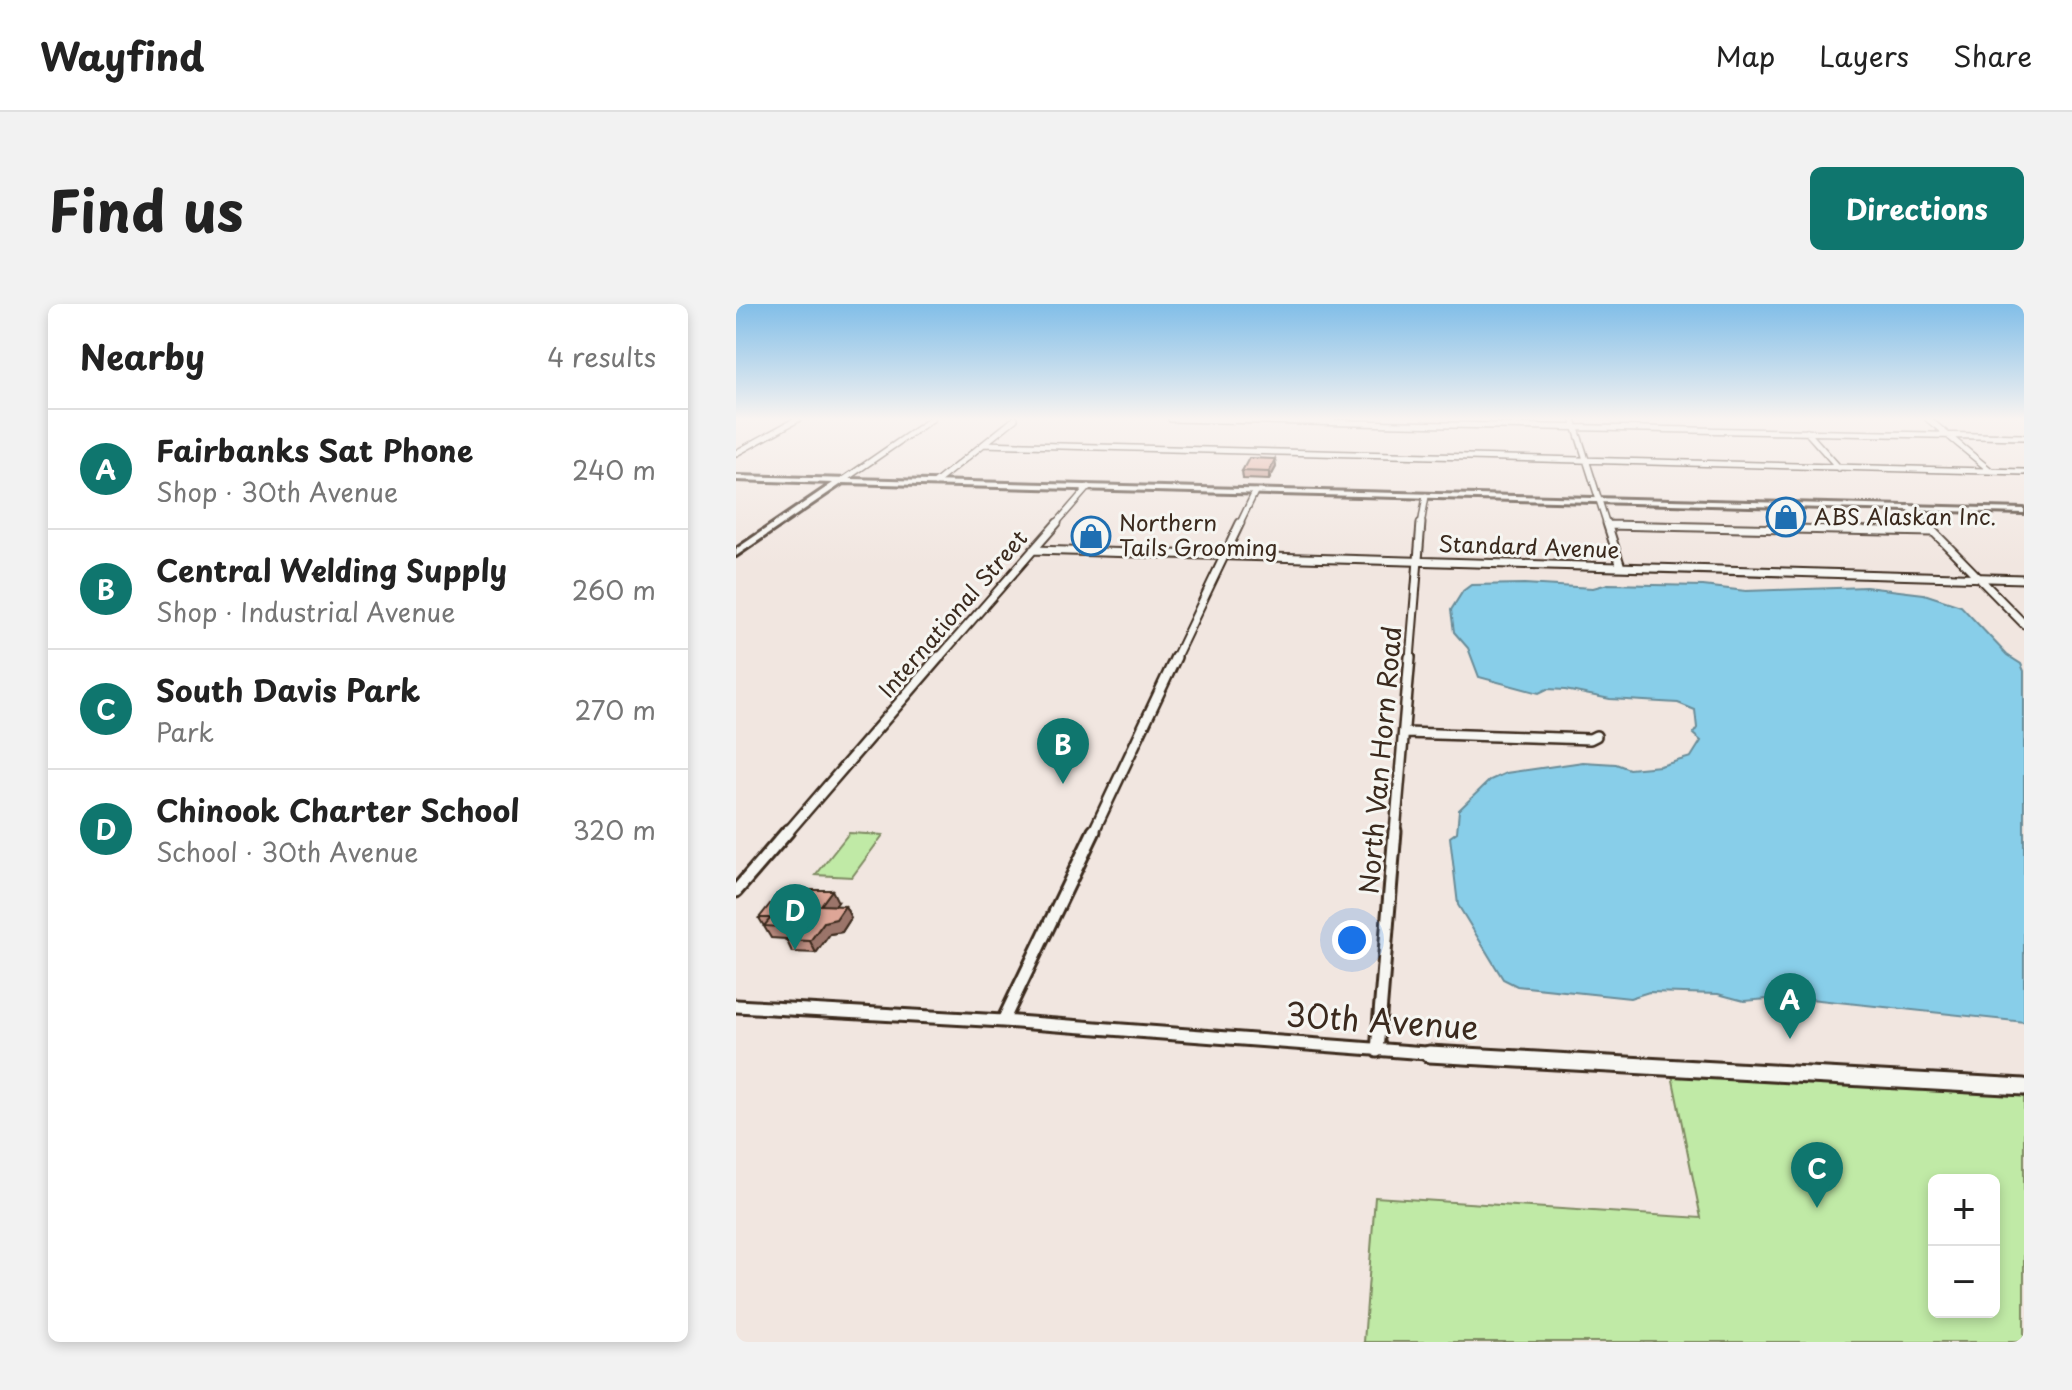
<!DOCTYPE html>
<html lang="en">
<head>
<meta charset="utf-8">
<style>
	:root { --surface:#fff; --page:#f2f2f2; --text:#222; --muted:#767676; --line:#e0e0e0; --accent:#0f766e }
	body { margin:0; font-family:"Playpen Sans",sans-serif; background:var(--page); color:var(--text) }
	.controls { position:absolute; right:24px; bottom:24px; display:grid; overflow:hidden; border-radius:12px; box-shadow:0 4px 12px #0003 }
	.controls button { width:72px; height:72px; display:grid; place-items:center; padding:0; border:0; border-bottom:2px solid var(--line); background:var(--surface); color:var(--text); font:40px sans-serif }
	.you { position:absolute; left:616px; top:636px; width:28px; height:28px; margin:-20px; border:6px solid #fff; border-radius:50%; background:#1a73e8; box-shadow:0 0 0 12px #1a73e833 }
	.badge { display:grid; place-items:center; width:52px; height:52px; border-radius:50%; background:var(--accent); color:#fff; font-size:26px; font-weight:700 }
	.pin { position:absolute; translate:-50% -66px; filter:drop-shadow(0 2px 4px #0008) }
	.pin::after { content:''; position:absolute; top:42px; width:28px; height:24px; background:inherit; clip-path:polygon(0 0,100% 0,50% 100%) }
	.list { margin:0; padding:0; list-style:none }
	h2 { display:flex; justify-content:space-between; align-items:center; height:104px; margin:0; padding:0 32px; font-size:34px }
	h2 small { font-size:26px; font-weight:400; color:var(--muted) }
	.list li { display:grid; grid-template-columns:52px 1fr auto; gap:24px; align-items:center; box-sizing:border-box; height:120px; padding:0 32px; border-top:2px solid var(--line) }
	.list b { display:block; font-size:30px; white-space:nowrap }
	.list p { margin:0; font-size:26px; white-space:nowrap; color:var(--muted) }
	.list em { font-size:26px; font-style:normal; color:var(--muted) }
	.map { position:relative; flex:none; width:1288px; height:1038px; overflow:hidden; border-radius:12px }
	header { display:flex; align-items:center; gap:48px; box-sizing:border-box; height:112px; padding:0 40px; background:var(--surface); border-bottom:2px solid var(--line) }
	header strong { font-size:38px }
	nav { display:flex; gap:44px; margin-inline-start:auto; font-size:28px }
	.intro { display:flex; align-items:center; justify-content:space-between; box-sizing:border-box; height:192px; padding:0 48px }
	h1 { margin:0; font-size:56px }
	.button { padding:20px 36px; border-radius:12px; background:var(--accent); color:#fff; font-size:28px; font-weight:700 }
	main { display:flex; gap:48px; padding:0 48px }
	aside { flex:1; background:var(--surface); border-radius:12px; box-shadow:0 4px 12px #0003 }
	.map>svg:first-child { display:block }
	.green { fill:#c0eaa6; stroke:#7e8a62; stroke-width:2; fill-rule:evenodd }
	.water { fill:#88cee9; stroke:#698c98; stroke-width:2 }
	.lines { fill:none; stroke-linecap:round; stroke-linejoin:round }
	.minor-far4-casing { stroke:#3b2a1e; stroke-width:8 }
	.minor-far3-casing { stroke:#3b2a1e; stroke-width:11 }
	.minor-far2-casing { stroke:#3b2a1e; stroke-width:14 }
	.minor-far1-casing { stroke:#3b2a1e; stroke-width:17 }
	.minor-casing { stroke:#3b2a1e; stroke-width:21 }
	.major-casing { stroke:#3b2a1e; stroke-width:6 }
	.minor-far4 { stroke:#f6f6f2; stroke-width:5 }
	.minor-far3 { stroke:#f6f6f2; stroke-width:7 }
	.minor-far2 { stroke:#f6f6f2; stroke-width:9 }
	.minor-far1 { stroke:#f6f6f2; stroke-width:11 }
	.minor { stroke:#f6f6f2; stroke-width:15 }
	.major { fill:#f6f6f2; fill-rule:evenodd }
	.wall { fill:#bf8f82; stroke:#3b2a1e; stroke-width:2 }
	.shaded-wall { fill:#9b746a; stroke:#3b2a1e; stroke-width:2 }
	.building { fill:#dea697; stroke:#3b2a1e; stroke-width:2 }
	.labels { text-anchor:middle; stroke-width:6; stroke-linejoin:round; paint-order:stroke }
	.far-poi-label { font-size:22px; fill:#3b2a1e; stroke:#f6f6f2; text-anchor:start }
	.far-street-label { font-size:22px; fill:#3b2a1e; stroke:#f6f6f2 }
	.street-label { font-size:26px; fill:#3b2a1e; stroke:#f6f6f2 }
	.near-street-label { font-size:32px; fill:#3b2a1e; stroke:#f6f6f2 }
</style>
</head>
<body>
<header>
<strong>Wayfind</strong>
<nav><a>Map</a><a>Layers</a><a>Share</a></nav>
</header>
<div class="intro"><h1>Find us</h1><a class="button">Directions</a></div>
<main>
<aside>
<h2>Nearby<small>4 results</small></h2>
<ul class="list">
<li><span class="badge">A</span><div><b>Fairbanks Sat Phone</b><p>Shop · 30th Avenue</p></div><em>240 m</em></li>
<li><span class="badge">B</span><div><b>Central Welding Supply</b><p>Shop · Industrial Avenue</p></div><em>260 m</em></li>
<li><span class="badge">C</span><div><b>South Davis Park</b><p>Park</p></div><em>270 m</em></li>
<li><span class="badge">D</span><div><b>Chinook Charter School</b><p>School · 30th Avenue</p></div><em>320 m</em></li>
</ul>
</aside>
<div class="map">
<svg width="1288" height="1038" viewBox="0 0 1288 1038">
	<rect width="100%" height="100%" fill="#f1e6e0"/>
	<filter id="ink" filterUnits="userSpaceOnUse"><feTurbulence type="fractalNoise" baseFrequency=".0125" numOctaves="2"/><feDisplacementMap in="SourceGraphic" scale="16" xChannelSelector="R" yChannelSelector="G"/><feConvolveMatrix kernelMatrix="1 2 1 2 8 2 1 2 1" color-interpolation-filters="sRGB"/></filter>
	<g filter="url(#ink)">
		<path class="green" d="M113,529L147,531L116,573L80,571Z
			M936,771L1288,791V1038H628L639,893L965,914ZM1198,876H1258V1008H1198Z"/>
		<path class="water" d="M788,280L857,284L872,280L967,282L1010,287L1130,283L1188,290L1225,302L1271,351L1285,360L1288,367V718L1055,693L1008,697L982,690L913,688L894,694L781,682L767,675L722,601L714,533L721,528L723,506L754,476L770,469L847,458L880,460L893,465L924,462L955,453L965,437L957,430L961,424L959,406L942,399L874,395L829,386L811,385L803,389L743,373L732,344L718,328L715,306L727,287L735,281Z"/>
		<g class="lines">
			<defs>
				<path id="minor-far4" d="M435,115L1288,133
					M837,115L871,221
					M1192,115L1255,167
					M1071,128L1103,164
					M248,140L1288,168
					M0,149L62,115
					M106,177L196,115
					M199,179L279,115
					M1174,204L1191,221
					M319,221L352,183
					M503,221L519,188
					M685,221L690,192"/>
				<path id="minor-far3" d="M871,219L885,263
					M1189,219L1288,320
					M872,221L1196,228
					M297,246L1288,275
					M202,355L321,219
					M439,355L504,219
					M674,355L685,219"/>
				<path id="minor-far2" d="M670,429L854,435L860,432
					M51,529L203,353
					M357,529L440,353
					M659,529L674,353"/>
				<path id="minor-far1" d="M0,587L52,527
					M0,702L267,717L729,752
					M267,717L358,527
					M641,747L659,527"/>
				<path id="minor" d="M693,750L1288,783"/>
				<path id="major" d="M0,172L1288,205V209L107,179L0,252V245L97,179L0,176Z"/>
			</defs>
			<use href="#minor-far4" class="minor-far4-casing"/>
			<use href="#minor-far3" class="minor-far3-casing"/>
			<use href="#minor-far2" class="minor-far2-casing"/>
			<use href="#minor-far1" class="minor-far1-casing"/>
			<use href="#minor" class="minor-casing"/>
			<use href="#major" class="major-casing"/>
			<use href="#minor-far4" class="minor-far4"/>
			<use href="#minor-far3" class="minor-far3"/>
			<use href="#minor-far2" class="minor-far2"/>
			<use href="#minor-far1" class="minor-far1"/>
			<use href="#minor" class="minor"/>
			<use href="#major" class="major"/>
		</g>
		<path class="wall" d="M539,155L540,163L533,176L507,175L506,167Z
			M102,598L99,602H109L115,614L106,628L94,630L80,649L56,648L50,635L35,634L23,614Z"/>
		<path class="shaded-wall" d="M539,155L540,163L533,176V168Z
			M96,586L102,598L90,613L85,601Z
			M109,602L115,614L106,628L94,630L80,649L74,637L88,618Z"/>
		<path class="building" d="M513,154L539,155L533,168L506,167Z
			M55,586H96L85,601L109,602L100,615L88,618L74,637L50,636L59,624L28,622L35,614H23L42,590H52Z"/>
	</g>
	<linearGradient id="sky" x2="0" y2="1"><stop stop-color="#81bee8"/><stop offset="0.44" stop-color="#f9f4f1"/><stop offset="1" stop-color="#f9f4f1" stop-opacity="0"/></linearGradient>
	<rect width="1288" height="261" fill="url(#sky)"/>
	<defs>
		<symbol id="shop-ring" viewBox="-11 -11 22 22"><circle r="9.5" fill="#f6f6f2" stroke="#1f6fb2" stroke-width="1.5"/><path d="M-5-2.5h2.3a2.7 3.5 0 0 1 5.4 0H5L5.5 6h-11ZM-1.5-2.5h3a1.5 2.3 0 0 0-3 0Z" fill="#1f6fb2"/></symbol>
	</defs>
	<g fill-rule="evenodd">
		<use href="#shop-ring" x="1028" y="191" width="44" height="44"/>
		<use href="#shop-ring" x="333" y="210" width="44" height="44"/>
	</g>
	<g class="labels">
		<g class="far-poi-label">
			<text x="1078" y="221">ABS Alaskan Inc.</text>
			<text x="383" y="227">Northern<tspan x="383" dy="25">Tails Grooming</tspan></text>
		</g>
		<g class="far-street-label">
			<text transform="translate(793 243) rotate(2)" y="8">Standard Avenue</text>
			<text transform="translate(217 310) rotate(-49)" y="8">International Street</text>
		</g>
		<g class="street-label">
			<text transform="translate(645 456) rotate(-85)" y="9">North Van Horn Road</text>
		</g>
		<g class="near-street-label">
			<text transform="translate(646 718) rotate(4)" y="11">30th Avenue</text>
		</g>
	</g>
</svg>
<div class="controls">
<button>+</button>
<button>−</button>
</div>
<div class="you"></div>
<div class="pin badge" style="left:1054px;top:735px">A</div>
<div class="pin badge" style="left:327px;top:480px">B</div>
<div class="pin badge" style="left:1081px;top:904px">C</div>
<div class="pin badge" style="left:59px;top:646px">D</div>
</div>
</main>
</body>
</html>
